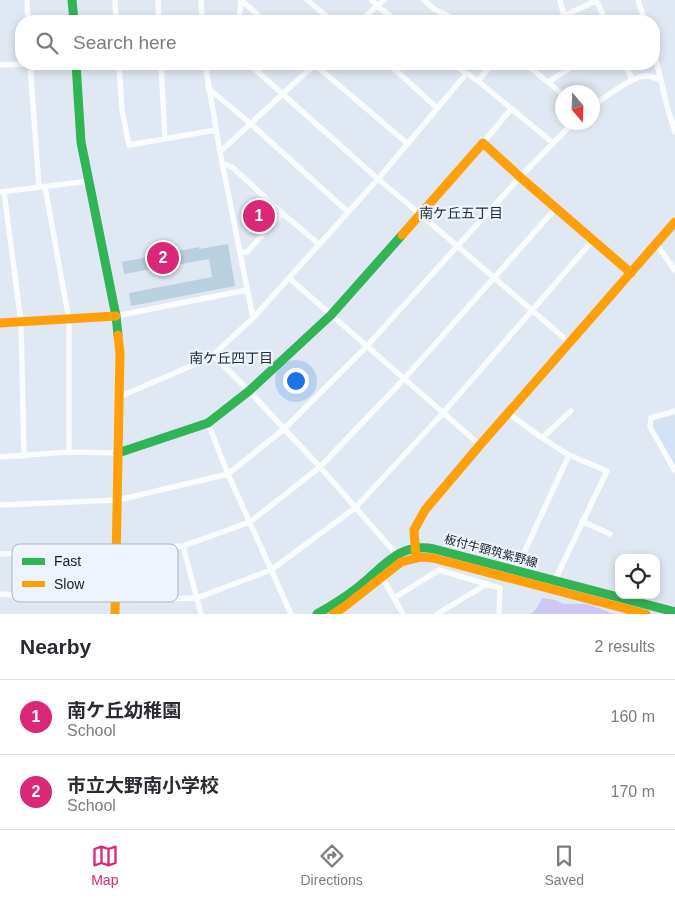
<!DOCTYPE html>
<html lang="en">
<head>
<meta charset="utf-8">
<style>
	:root { --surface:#fff; --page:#f7f7f7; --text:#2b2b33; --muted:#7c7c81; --line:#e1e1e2; --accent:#db2777 }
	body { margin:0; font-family:Helvetica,"Noto Sans JP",sans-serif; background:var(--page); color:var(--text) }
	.controls { position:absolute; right:15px; bottom:15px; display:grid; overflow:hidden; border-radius:10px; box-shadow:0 2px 8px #0003 }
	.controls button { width:45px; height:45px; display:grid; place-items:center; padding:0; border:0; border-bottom:1px solid var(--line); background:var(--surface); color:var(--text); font:25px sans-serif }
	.compass { position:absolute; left:555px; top:85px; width:45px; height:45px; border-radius:50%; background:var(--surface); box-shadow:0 2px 8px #0003; rotate:161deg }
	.you { position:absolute; left:295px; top:380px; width:18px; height:18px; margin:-12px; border:4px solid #fff; border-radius:50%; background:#1a73e8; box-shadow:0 0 0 8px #1a73e833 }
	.badge { display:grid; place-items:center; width:32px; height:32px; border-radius:50%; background:var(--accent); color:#fff; font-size:16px; font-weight:700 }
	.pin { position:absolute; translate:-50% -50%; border:2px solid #fff; box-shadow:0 1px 5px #0006 }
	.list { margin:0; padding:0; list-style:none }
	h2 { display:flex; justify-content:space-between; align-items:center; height:65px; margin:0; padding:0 20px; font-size:21px }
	h2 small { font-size:16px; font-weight:400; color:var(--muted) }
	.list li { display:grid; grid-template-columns:32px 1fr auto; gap:15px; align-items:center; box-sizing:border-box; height:75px; padding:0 20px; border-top:1px solid var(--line) }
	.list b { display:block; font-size:19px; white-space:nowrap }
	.list p { margin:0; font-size:16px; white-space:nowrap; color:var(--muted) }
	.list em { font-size:16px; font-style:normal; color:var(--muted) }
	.icon { flex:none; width:28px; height:28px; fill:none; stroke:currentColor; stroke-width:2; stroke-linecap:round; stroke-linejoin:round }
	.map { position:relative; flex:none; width:675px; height:614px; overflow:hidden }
	.search { position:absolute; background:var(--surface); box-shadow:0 2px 8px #0003; left:15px; right:15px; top:15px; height:55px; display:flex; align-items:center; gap:12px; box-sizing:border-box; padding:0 18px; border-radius:20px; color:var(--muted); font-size:19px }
	.sheet { height:215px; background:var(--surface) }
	nav { display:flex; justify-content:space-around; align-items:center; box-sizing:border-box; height:70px; border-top:1px solid var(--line); background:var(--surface); font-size:14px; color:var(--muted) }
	nav a { display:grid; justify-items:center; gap:2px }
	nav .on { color:var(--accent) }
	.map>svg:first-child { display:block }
	.built { fill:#d4e2f5 }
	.green { fill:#cdc7f7 }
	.building { fill:#bad0df }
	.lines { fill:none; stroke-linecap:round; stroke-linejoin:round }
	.street { stroke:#fafcfd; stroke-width:5.5 }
	.fast { stroke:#30b455; stroke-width:9 }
	.slow { stroke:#ff9f0a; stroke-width:9 }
	.labels { text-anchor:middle; stroke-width:4.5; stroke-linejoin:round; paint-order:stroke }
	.street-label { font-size:12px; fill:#191e25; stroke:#edf4fb }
	.neighbourhood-label { font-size:14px; fill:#232e3d; stroke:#edf4fb }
	.key { fill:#edf4fb; stroke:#adb4bb; stroke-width:1 }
	.key-label { font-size:14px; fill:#191e25 }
</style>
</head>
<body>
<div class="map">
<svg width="675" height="614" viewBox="0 0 675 614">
	<rect width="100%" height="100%" fill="#e0e8f3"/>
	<path class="built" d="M675,415V469L652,428L655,420Z"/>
	<path class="green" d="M542,598L555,600L564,604H587L614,614H531L537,608Z"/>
	<path class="building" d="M228,244L235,286L131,306L129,293L212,277L209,259L124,274L122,262L199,247V249Z"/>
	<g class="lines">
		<path class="street" d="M27,0L28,21
			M115,0L116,21
			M158,0L159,21
			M201,0L202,21
			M241,0L265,21
			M307,0L332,21
			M372,0L377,6L397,21
			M424,0L434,9L458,21
			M560,0L564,16
			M638,0L645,21
			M239,21L241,0
			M360,21L384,0
			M556,21L564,16L593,2L598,3L605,21
			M654,51L667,106L675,132
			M30,64L39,187
			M119,64L122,110L129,145L216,130
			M161,64L165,139
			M205,64L220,152
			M249,64L378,179L420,214L570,343
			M314,64L408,144
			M389,64L437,108
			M453,64L478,81L553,143
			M526,64L562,94
			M625,64L632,79
			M0,65L23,64
			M478,81L492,64
			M548,82L577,64
			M208,88L251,124L348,212
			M592,106C605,98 632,76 646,76C652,76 656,78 661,81
			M483,143L511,109
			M222,163L232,167L282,213L319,244
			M45,187L69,320V452
			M0,192L89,181
			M4,192L21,322L24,456
			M656,243L675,271
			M240,253L247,252L282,213
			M289,278L480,445
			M116,316L247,290
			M253,318L220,152L315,64
			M213,355L249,391L320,467L398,556
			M119,397L193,365L213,355L253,318L378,179L466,74
			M675,411L651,418L650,427L675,471
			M508,413L542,438L571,411
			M208,423L228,474L291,614
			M542,438L569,455L607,471L554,582
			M0,457L69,452L118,453
			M0,505L118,500L228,474L284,429L367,346L520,177L574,122
			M582,521L610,534
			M183,546L201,614
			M0,554L117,550L183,546L250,522L320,467L404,379L556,208
			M516,570L569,455
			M382,577L403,614
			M0,594L115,600L197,598L271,570L355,508L443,413L593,240
			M394,598L439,570L500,588L499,614
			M437,614L487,584"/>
		<path class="fast" d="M72,0L74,21
			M76,64L81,142L116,316L118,335
			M118,453L208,423L249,391L331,315L402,235
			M317,614C331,606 344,598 357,588C382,569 399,541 434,549L675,612"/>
		<path class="slow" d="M402,235L483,143L520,177L631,273
			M0,323L116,316
			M416,558L414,530L425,510L480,445L675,222
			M115,614L120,353L118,335
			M333,614L344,607L401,562L421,557L433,558L646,614"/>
	</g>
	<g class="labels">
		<g class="street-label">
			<text transform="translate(491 551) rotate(15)" y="4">板付牛頸筑紫野線</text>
		</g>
		<g class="neighbourhood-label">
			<text x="461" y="218">南ケ丘五丁目</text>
			<text x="231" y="363">南ケ丘四丁目</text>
		</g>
	</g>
	<rect x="12" y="544" width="166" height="58" rx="8" class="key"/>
	<rect x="22" y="558" width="23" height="7" fill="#30b455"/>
	<rect x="22" y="581" width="23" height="6" fill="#ff9f0a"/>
	<g class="key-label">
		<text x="54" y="566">Fast</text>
		<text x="54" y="589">Slow</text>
	</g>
</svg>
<div class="controls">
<button><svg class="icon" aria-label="locate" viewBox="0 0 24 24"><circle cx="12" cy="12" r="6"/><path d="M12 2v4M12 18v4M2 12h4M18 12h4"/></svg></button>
</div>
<svg class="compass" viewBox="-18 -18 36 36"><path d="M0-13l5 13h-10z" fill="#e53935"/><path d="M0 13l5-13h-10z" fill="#7c7c81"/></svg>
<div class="you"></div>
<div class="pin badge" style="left:259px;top:216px">1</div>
<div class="pin badge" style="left:163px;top:258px">2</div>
<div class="search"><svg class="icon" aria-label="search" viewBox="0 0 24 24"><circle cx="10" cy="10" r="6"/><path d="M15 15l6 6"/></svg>Search here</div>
</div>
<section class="sheet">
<h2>Nearby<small>2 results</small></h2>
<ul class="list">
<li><span class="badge">1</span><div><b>南ケ丘幼稚園</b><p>School</p></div><em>160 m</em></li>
<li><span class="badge">2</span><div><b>市立大野南小学校</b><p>School</p></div><em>170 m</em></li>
</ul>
</section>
<nav>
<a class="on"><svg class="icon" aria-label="map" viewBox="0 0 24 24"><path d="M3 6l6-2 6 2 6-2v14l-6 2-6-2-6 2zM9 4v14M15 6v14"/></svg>Map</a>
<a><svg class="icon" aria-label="directions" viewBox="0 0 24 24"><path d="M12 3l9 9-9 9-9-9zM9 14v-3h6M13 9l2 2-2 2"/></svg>Directions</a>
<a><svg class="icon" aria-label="saved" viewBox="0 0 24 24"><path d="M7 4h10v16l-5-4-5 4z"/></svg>Saved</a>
</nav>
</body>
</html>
